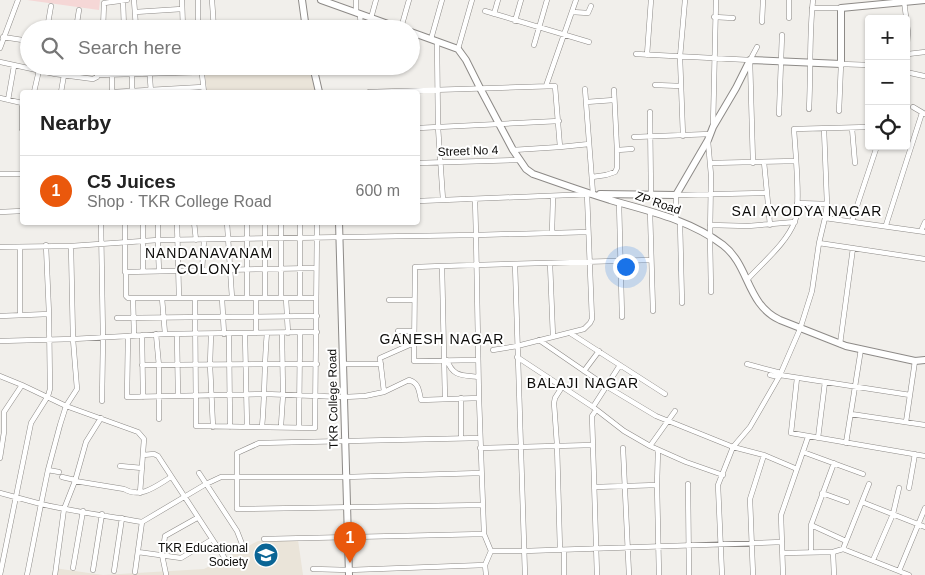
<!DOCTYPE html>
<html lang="en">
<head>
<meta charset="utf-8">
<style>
	:root { --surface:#fff; --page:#f2f2f2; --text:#222; --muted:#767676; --line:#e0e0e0; --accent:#ea580c }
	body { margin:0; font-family:Helvetica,sans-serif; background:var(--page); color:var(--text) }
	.controls { position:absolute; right:15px; top:15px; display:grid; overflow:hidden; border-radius:5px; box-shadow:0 1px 4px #0004 }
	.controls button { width:45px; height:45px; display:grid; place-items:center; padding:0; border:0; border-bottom:1px solid var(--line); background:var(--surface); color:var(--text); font:25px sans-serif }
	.you { position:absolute; left:625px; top:266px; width:18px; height:18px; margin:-12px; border:4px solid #fff; border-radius:50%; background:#1a73e8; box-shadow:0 0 0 8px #1a73e833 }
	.badge { display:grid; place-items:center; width:32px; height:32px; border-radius:50%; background:var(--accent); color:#fff; font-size:16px; font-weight:700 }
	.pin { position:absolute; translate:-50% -41px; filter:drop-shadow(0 1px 2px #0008) }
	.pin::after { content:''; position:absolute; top:26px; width:18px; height:15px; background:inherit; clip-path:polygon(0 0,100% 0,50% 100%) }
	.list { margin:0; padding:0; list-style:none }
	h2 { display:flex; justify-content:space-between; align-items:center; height:65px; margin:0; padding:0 20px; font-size:21px }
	h2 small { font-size:16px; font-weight:400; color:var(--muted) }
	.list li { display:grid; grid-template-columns:32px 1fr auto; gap:15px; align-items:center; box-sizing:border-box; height:70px; padding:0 20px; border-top:1px solid var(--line) }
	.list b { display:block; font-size:19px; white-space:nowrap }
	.list p { margin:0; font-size:16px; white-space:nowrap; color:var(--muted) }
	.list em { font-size:16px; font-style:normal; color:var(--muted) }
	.icon { flex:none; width:28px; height:28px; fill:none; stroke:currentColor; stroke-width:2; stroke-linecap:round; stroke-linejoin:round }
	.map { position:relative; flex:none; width:925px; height:575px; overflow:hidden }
	.search { position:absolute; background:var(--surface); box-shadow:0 1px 4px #0004; left:20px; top:20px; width:400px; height:55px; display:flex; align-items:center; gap:12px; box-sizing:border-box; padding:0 18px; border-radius:28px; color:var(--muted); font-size:19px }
	.panel { position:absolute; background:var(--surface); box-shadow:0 1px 4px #0004; left:20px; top:90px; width:400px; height:135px; border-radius:5px }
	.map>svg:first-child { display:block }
	.built { fill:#eae4d9 }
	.green { fill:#f5d7d6 }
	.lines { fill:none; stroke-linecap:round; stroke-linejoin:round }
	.street-casing { stroke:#8d8a87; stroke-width:5.5 }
	.secondary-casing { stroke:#8d8a87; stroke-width:8 }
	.street { stroke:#fff; stroke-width:4.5 }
	.secondary { stroke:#fff; stroke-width:6 }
	.labels { text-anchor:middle; stroke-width:4; stroke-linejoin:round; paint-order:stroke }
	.street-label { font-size:12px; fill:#0d0c0a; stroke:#fff }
	.poi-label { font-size:12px; fill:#0d0c0a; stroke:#fff; text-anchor:end }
	.neighbourhood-label { font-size:14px; letter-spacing:1px; fill:#0d0c0a; stroke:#fff }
</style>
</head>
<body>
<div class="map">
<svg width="925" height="575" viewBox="0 0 925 575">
	<rect width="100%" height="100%" fill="#f1efeb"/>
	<path class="built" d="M204,66H309L315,91L294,92H207Z
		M298,540L303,575H52L54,568L103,575L204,569L258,541Z"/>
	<path class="green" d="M27,0H100L99,10Z"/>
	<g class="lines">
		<defs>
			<path id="street" d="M123,0L124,29
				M134,0L136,27
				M182,0L183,29
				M198,0V29
				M212,0L214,29
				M356,0V13
				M904,1L908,32L906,59
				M812,8H841
				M485,11L589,42
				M135,12L182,9
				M572,12L588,13L591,6
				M360,14L361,29
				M494,14L498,0
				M714,17L733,18
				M371,18L376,0
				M789,18V0
				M515,21L521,0
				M762,22L763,0
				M136,26L183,25
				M401,28L409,0
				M47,29L51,6
				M76,29L79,10
				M103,29L104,3L127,0
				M3,37L29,41
				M431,39L442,0
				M437,41L438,127L443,200
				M534,45L547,0
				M0,48L18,0
				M458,49L472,0
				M636,54L750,60
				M908,54L925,52
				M647,55L651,0
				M0,62L55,74L93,79L97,77L99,66
				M112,66V92
				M132,66V92
				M149,66L151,92
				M201,66L204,92
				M906,72L924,76
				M98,75L202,72
				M655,85L681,86
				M546,86L576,0
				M614,90L617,150L632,149
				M34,92L40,66
				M61,92L64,75
				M113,92L203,87
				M369,92L555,86L560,147L513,150
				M0,98L22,103
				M8,100L14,66
				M586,102L614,100
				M22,103V129
				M913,107L925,114
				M809,109C811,73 809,36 813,0
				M839,111L841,64L869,65
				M650,112L651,196
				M779,114L782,35
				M713,126L716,0
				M418,128L559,121
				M852,128L855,163
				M824,129L827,204L825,218
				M683,136L680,57L685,0
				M634,137L710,134
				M708,141L711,175L710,237L711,292
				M560,147L589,144
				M764,162L767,193
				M418,163L519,160
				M711,163L796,161
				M753,163L750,60L757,47
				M0,174H22
				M592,177L606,175L615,172L617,168V150
				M418,201L593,194L585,89
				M619,202L622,317
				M797,203L827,204
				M650,211L653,311
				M0,212L22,211
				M676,220V195L767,193L770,225
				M852,221L877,146
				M101,222L103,338L102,401
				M125,222V272L316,268
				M158,222V248L159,271
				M177,222L179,298
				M194,222L196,240
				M227,222L232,298
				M247,222V298
				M281,222V298
				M300,222V298H316
				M680,222L682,303
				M710,225L748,226L795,222
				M886,225L922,113
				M921,231L925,222
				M552,233L553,196
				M819,243L925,259
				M71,246L73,339L77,389L66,406L60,425L48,470L41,504C75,512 109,516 142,522L206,484L221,477H346L481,473
				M0,247L71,246L158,240L476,235L475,199
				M550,263L553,337
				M515,264L525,575
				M442,266L651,260
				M143,271V222
				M202,271L204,240
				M126,272V296L128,298H300
				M747,280C763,262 786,244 795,221C801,206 795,148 794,129L869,127
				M133,298L134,335
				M162,298L165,334
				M195,298L196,426L315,428L317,222
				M222,298L224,334
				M265,298V222
				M286,298L288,333
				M389,300H414
				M20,315V247
				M0,316L49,314
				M117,318L317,316
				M398,331H413
				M256,333V298
				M570,333L665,394
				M156,334L159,366V419
				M211,334L210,365L213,427
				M229,334L230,427
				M245,334L247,427
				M142,335L143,397
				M177,335L178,396
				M128,336L127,397L265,394L344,397L365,396L384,392L380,358L414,343
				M539,340L606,386L656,416L733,447L764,455L797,469
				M0,341L73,339L165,334L317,332
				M840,344L853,248
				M493,350L517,346L584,329L590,323L592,319L587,194
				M517,357L593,407L624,431L650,446L686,462L723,475
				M447,360C453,377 462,375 478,377
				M344,364H381
				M747,364L781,373
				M142,365L317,364
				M584,371L599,351
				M770,375L779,377
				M780,375L910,395
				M0,376L22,385L4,412V432L0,458
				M797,378L791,433L925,456
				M22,385L66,406L138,432L144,439L140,493
				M384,392L409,380C419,383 419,391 421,400L479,398
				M461,398V438
				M445,399L442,266L415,267L414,361L478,360
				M593,407L620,365
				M596,410L592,416L597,575
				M851,414L925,425
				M906,422L915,361
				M281,426L283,395L282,333
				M262,427C265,395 264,364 267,333
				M299,427L300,333
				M480,438L259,443L237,453V509L483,505
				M818,438L825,382
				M846,443L861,349
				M650,446L675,411
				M480,448L593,445
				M623,448L629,575
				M658,450L657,485L659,575
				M803,452L863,474
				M143,455L154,454L158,456L224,557
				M120,466L142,468
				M48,470L59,472
				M199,473L237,531L244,549
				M62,477L75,480
				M75,481L124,489C141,499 156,486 171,477
				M688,484L689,575
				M595,487L657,485
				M909,488L915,454
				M0,493L41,504L27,575
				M822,493L847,502
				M862,502L925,527
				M811,525L846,541
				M264,539L484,534
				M843,549L869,484
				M560,550L557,445L554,403L555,398L562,387
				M564,550V575
				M491,551H524L782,542
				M138,552L181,558L211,540
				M811,552V525L834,463
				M833,552L834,575
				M783,553L833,552L843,549L909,575
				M873,560L893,514L899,488
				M73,568L83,511
				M313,569L349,570L485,565
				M93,570L102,514
				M114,571L122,518
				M899,571L925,508
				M135,572L142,522
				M166,574L162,555L165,536L197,518
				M0,575L31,423L48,396L50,389L49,314L46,245
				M55,575L64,509L75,481L86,442L101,418
				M486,575L485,565L491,551L484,534L479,398L476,235L588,232
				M722,575L718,485L733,447L750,427L780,375L800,329L812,291L819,243L825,218L925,232
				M753,575L750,499L764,455
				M783,575L781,515L808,437"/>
			<path id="secondary" d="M302,0L306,29
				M321,0L402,29
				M411,32L458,49L466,60L480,88L513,150L526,169L533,174C559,183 584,192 610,200C649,211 690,220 723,245C750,266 746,304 780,320L846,346L915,361L925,360
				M313,66L319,92
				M600,194L676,195L708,140L713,127L736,88L750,60L841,64V8L925,0
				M339,222L349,575"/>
		</defs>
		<use href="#street" class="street-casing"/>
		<use href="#secondary" class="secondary-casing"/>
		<use href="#street" class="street"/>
		<use href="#secondary" class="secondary"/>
	</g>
	<defs>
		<symbol id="university-disc" viewBox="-11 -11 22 22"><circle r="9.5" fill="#0a6595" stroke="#fff"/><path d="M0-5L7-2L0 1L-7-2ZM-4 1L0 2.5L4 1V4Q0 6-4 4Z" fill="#fff"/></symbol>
	</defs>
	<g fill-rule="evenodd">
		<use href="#university-disc" x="252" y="541" width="28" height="28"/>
	</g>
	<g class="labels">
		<g class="street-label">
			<text transform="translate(468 151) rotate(-2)" y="4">Street No 4</text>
			<text transform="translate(658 203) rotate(19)" y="4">ZP Road</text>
			<text transform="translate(333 399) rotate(-91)" y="4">TKR College Road</text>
		</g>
		<g class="poi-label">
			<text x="248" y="552">TKR Educational<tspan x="248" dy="14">Society</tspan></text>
		</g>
		<g class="neighbourhood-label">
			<text x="807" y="216">SAI AYODYA NAGAR</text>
			<text x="209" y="258">NANDANAVANAM<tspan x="209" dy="16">COLONY</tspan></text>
			<text x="442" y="344">GANESH NAGAR</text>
			<text x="583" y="388">BALAJI NAGAR</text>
		</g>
	</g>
</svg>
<div class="controls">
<button>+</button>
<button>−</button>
<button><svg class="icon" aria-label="locate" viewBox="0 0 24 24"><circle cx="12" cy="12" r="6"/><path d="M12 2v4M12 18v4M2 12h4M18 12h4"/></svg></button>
</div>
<div class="you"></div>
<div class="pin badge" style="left:350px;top:563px">1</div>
<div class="search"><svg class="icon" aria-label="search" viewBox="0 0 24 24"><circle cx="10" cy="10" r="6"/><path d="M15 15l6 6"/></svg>Search here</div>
<section class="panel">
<h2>Nearby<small></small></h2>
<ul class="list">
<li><span class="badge">1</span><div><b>C5 Juices</b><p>Shop · TKR College Road</p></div><em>600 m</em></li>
</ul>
</section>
</div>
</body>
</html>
